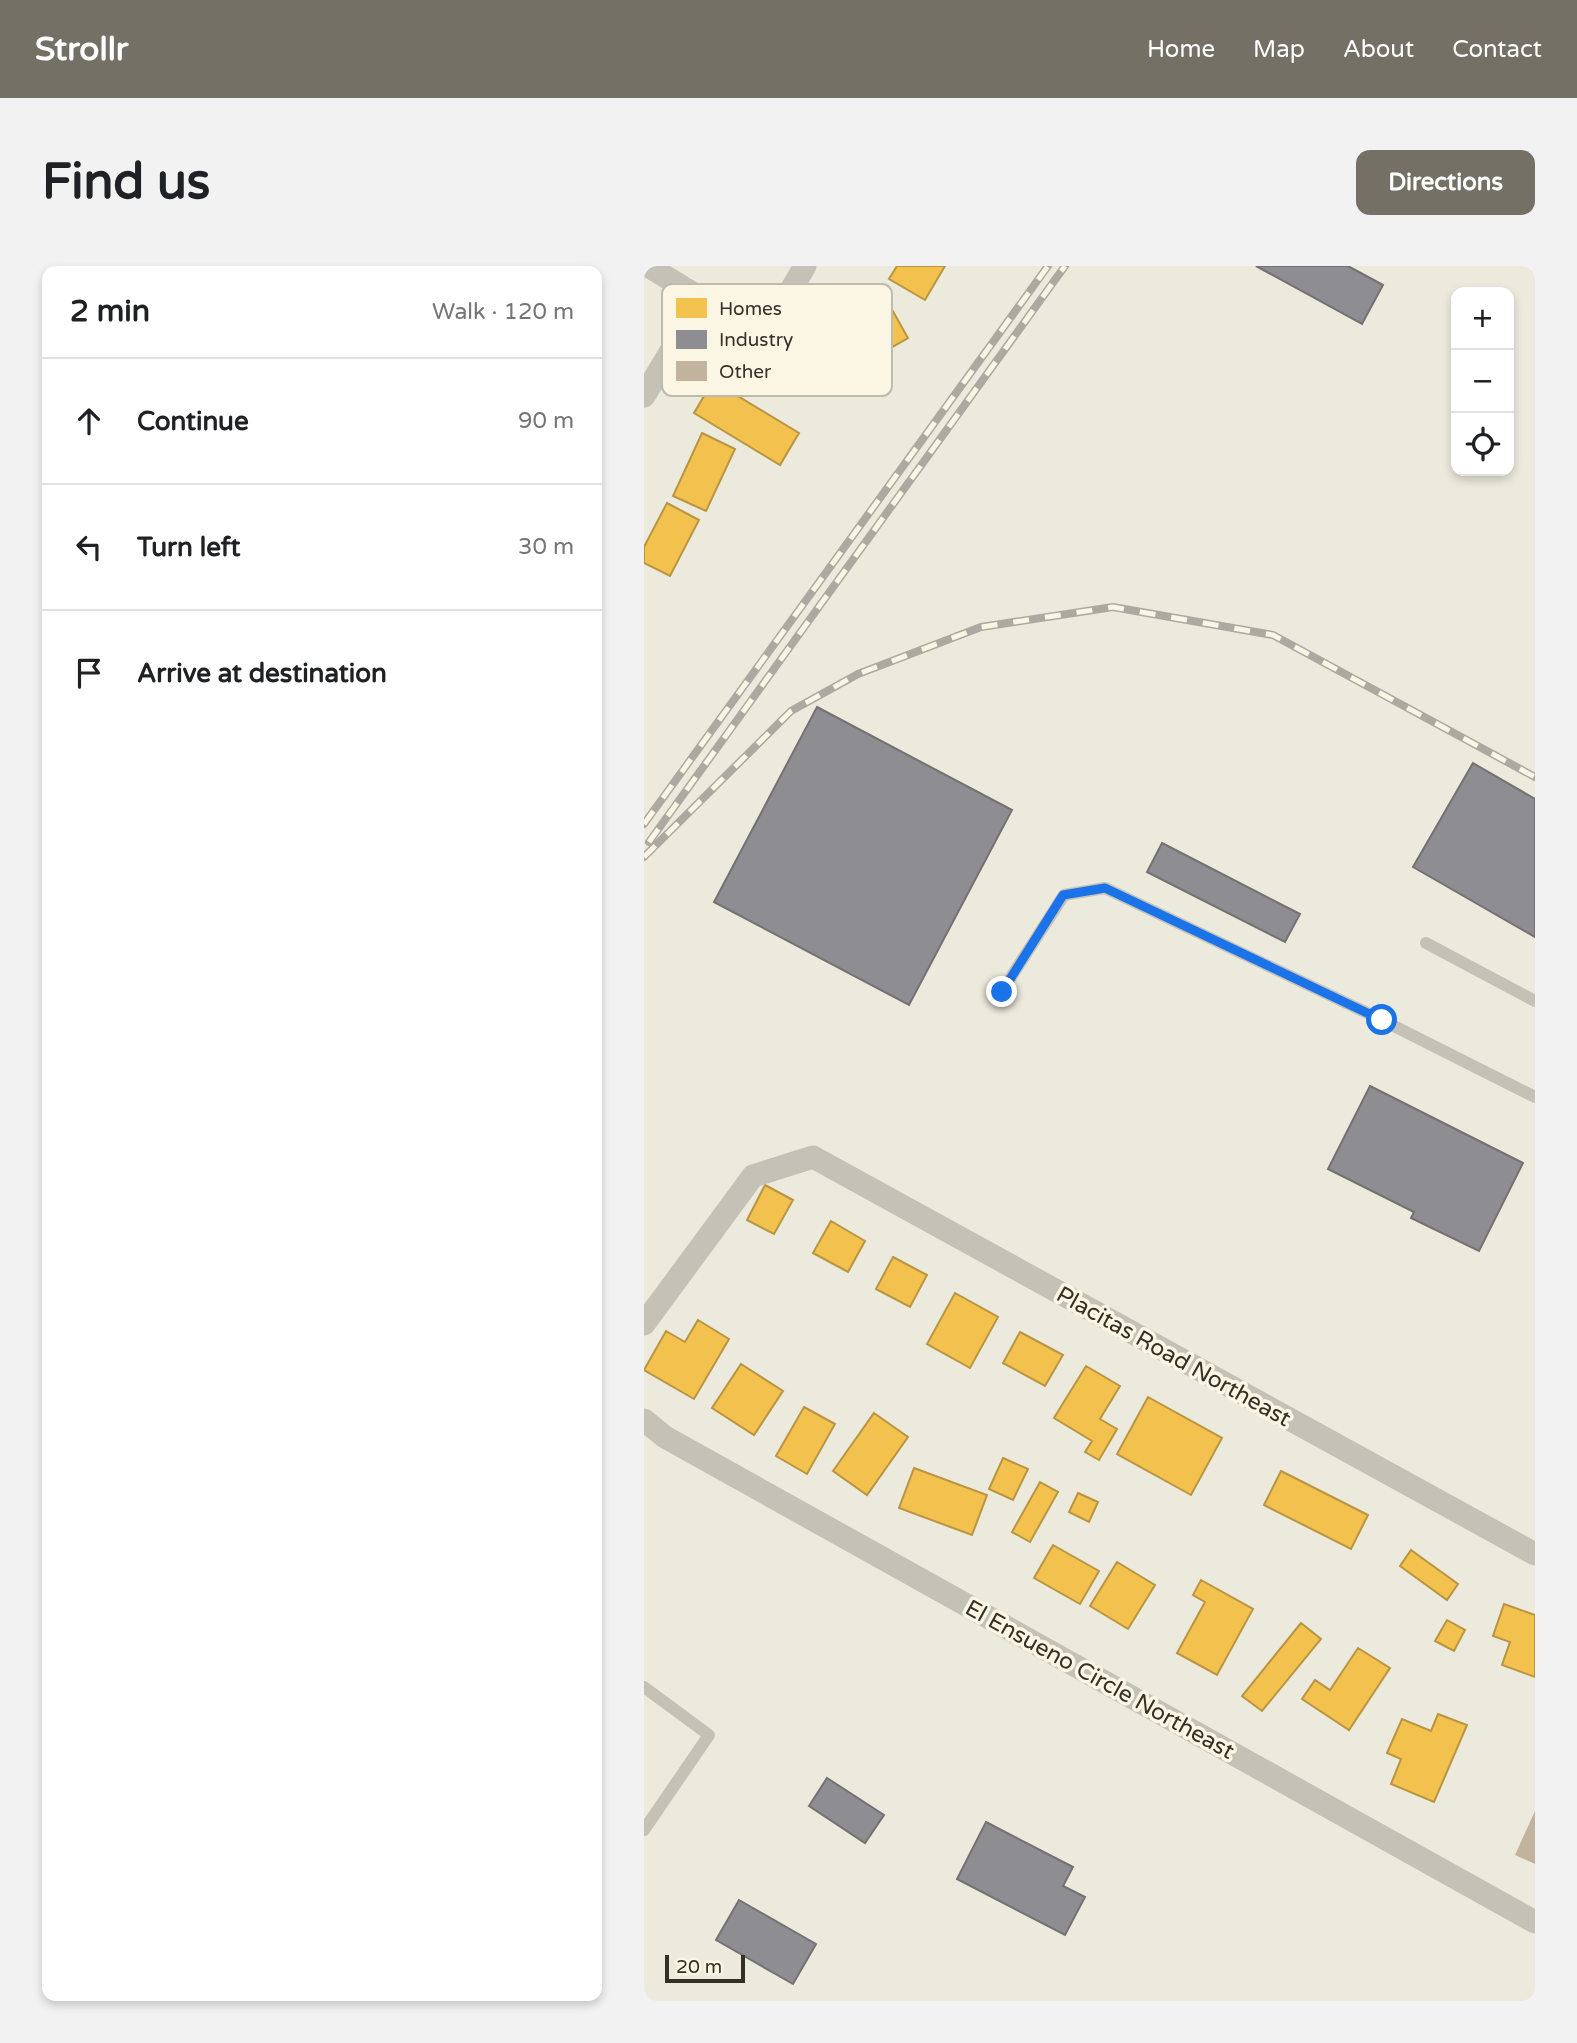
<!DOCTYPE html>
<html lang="en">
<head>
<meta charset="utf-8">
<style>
	:root { --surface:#fff; --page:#f2f2f2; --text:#202124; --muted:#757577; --line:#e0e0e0; --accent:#757065 }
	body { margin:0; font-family:"Varela Round",sans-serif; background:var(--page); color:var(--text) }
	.controls { position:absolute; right:21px; top:21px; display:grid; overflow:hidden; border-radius:14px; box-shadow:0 4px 10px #0003 }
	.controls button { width:63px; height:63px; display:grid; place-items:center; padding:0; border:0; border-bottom:2px solid var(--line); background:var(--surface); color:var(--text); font:35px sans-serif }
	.scale { position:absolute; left:21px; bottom:18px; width:80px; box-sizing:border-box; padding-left:7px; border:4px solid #352f25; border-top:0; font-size:19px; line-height:24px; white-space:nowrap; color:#352f25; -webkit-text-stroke:5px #faf6e3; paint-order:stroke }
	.stop { position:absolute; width:21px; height:21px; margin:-16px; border:5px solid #1a73e8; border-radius:50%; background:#fff }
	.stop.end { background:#1a73e8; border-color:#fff; box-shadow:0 2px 7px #0008 }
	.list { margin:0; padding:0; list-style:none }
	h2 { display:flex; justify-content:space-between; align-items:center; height:91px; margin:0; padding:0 28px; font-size:30px }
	h2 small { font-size:23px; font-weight:400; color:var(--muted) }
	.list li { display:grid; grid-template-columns:46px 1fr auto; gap:21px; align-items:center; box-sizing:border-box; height:126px; padding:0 28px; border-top:2px solid var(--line) }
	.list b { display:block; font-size:26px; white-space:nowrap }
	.list em { font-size:23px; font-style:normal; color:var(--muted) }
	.icon { flex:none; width:38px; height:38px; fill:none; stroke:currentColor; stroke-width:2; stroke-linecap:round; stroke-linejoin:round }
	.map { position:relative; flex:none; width:891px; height:1735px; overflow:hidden; border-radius:14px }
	header { display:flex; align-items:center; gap:42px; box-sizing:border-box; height:98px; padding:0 35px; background:var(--accent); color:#fff }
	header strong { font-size:33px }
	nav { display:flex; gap:38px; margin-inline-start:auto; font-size:24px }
	.intro { display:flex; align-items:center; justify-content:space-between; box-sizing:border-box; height:168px; padding:0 42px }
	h1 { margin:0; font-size:49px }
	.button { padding:18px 32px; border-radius:14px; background:var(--accent); color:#fff; font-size:24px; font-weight:700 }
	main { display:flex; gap:42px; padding:0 42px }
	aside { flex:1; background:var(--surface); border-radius:14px; box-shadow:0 4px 10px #0003 }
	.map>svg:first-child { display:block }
	.homes { fill:#f2c14e; stroke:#b99542; stroke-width:2 }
	.industry { fill:#8d8d92; stroke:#737171; stroke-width:2 }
	.building { fill:#c1b39e }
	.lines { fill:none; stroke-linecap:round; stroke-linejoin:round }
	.service { stroke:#c4c1b7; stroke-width:12 }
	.minor { stroke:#c4c1b7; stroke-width:23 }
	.rail-casing { stroke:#aca9a1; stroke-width:8 }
	.rail { stroke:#faf6e3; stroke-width:5; stroke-dasharray:16; stroke-linecap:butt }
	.route { stroke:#1a73e8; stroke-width:9 }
	.labels { text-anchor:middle; stroke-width:7; stroke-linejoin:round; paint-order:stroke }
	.street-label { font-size:23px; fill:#352f25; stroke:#faf6e3 }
	.key { fill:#faf6e3; stroke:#bfbaaa; stroke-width:2 }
	.key-label { font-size:19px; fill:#352f25 }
</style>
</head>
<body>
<header>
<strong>Strollr</strong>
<nav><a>Home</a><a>Map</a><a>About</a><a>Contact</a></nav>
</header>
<div class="intro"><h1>Find us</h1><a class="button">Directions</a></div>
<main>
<aside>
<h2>2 min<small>Walk · 120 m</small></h2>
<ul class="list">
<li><svg class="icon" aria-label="ahead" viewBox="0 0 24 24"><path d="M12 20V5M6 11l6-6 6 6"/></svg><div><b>Continue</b></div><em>90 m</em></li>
<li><svg class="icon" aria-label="left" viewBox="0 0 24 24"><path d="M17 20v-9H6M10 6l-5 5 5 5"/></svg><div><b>Turn left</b></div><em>30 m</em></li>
<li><svg class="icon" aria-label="arrive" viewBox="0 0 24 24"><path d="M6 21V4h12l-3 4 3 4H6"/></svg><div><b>Arrive at destination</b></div></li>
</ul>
</aside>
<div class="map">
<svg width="891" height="1735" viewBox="0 0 891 1735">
	<rect width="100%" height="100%" fill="#ece9dd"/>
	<path class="homes" d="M253,0H301L281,34L245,13Z
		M237,24L264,72L229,92L202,44Z
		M69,115L155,167L136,199L50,147Z
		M58,167L91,183L62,245L29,230Z
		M23,237L55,254L26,310L0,297V281Z
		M121,919L149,934L130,968L103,954Z
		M187,955L221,975L204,1006L169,987Z
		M249,991L283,1009L266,1041L232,1023Z
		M311,1027L354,1051L326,1102L283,1078Z
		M54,1054L85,1073L50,1133L0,1104L22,1065L41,1076Z
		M376,1066L419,1089L401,1120L359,1097Z
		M97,1098L139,1125L110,1169L68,1142Z
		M442,1100L476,1120L456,1153L473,1163L455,1194L441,1186L448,1175L410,1152Z
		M504,1131L578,1172L547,1229L473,1188Z
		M160,1141L191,1158L163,1208L132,1190Z
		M230,1147L264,1171L223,1229L189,1205Z
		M359,1192L384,1203L369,1234L345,1223Z
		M270,1202L343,1229L328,1269L255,1242Z
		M637,1205L724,1249L707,1283L620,1239Z
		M396,1216L414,1226L386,1276L368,1266Z
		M434,1227L454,1236L445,1256L425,1246Z
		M409,1279L455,1305L436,1338L390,1312Z
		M767,1284L814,1318L803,1334L756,1300Z
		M473,1296L511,1319L484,1363L446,1340Z
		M557,1314L609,1343L573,1409L533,1387L561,1336L549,1329Z
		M860,1338L891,1349V1411L858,1399L866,1376L849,1370Z
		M803,1354L821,1364L810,1385L791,1375Z
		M657,1357L677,1373L618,1445L598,1430Z
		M714,1382L746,1402L705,1464L658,1433L671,1414L686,1424Z
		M794,1448L823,1459L790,1536L747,1518L757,1493L743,1487L758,1453L787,1465Z"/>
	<path class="industry" d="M612,0H704L739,19L718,58Z
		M173,441L368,544L265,739L70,636Z
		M829,497L891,533V671L769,601Z
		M518,577L656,648L641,676L503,606Z
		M726,820L879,897L835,985L767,952L770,946L684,903Z
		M183,1512L240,1549L221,1577L165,1540Z
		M342,1556L429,1601L419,1620L441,1631L421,1669L313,1613Z
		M95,1634L172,1678L149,1718L72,1674Z"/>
	<path class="building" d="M891,1545V1598L871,1589Z"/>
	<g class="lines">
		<path class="service" d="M782,677L891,735
			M358,725L420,629L461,622L738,754L891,831
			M0,1421L65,1469L0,1564"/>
		<path class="minor" d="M4,0L58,33L130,53
			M145,89L130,53L161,0
			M0,130L58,33
			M0,1058L109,910L169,891L891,1288
			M0,1154L21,1171L891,1656"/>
		<defs>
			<path id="rail" d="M0,558L404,0
				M5,576L421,0
				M0,591L147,445L214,408L337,361L469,341L629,369L891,511"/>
		</defs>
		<use href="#rail" class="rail-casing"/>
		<use href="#rail" class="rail"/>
	</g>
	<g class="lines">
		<path class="route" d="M358,726L419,629L461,622L738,754"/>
	</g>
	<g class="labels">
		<g class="street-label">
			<text transform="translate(530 1090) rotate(29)" y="8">Placitas Road Northeast</text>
			<text transform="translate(456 1413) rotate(29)" y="8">El Ensueno Circle Northeast</text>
		</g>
	</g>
	<rect x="18" y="18" width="230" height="112" rx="10" class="key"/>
	<rect x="32" y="32" width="31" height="20" fill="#f2c14e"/>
	<rect x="32" y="64" width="31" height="19" fill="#8d8d92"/>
	<rect x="32" y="95" width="31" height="20" fill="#c1b39e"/>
	<g class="key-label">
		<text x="75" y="49">Homes</text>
		<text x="75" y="80">Industry</text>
		<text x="75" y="112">Other</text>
	</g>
</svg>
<div class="controls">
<button>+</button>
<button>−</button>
<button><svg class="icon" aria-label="locate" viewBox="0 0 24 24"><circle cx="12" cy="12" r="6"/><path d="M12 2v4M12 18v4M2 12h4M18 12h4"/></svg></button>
</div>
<div class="scale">20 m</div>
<div class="stop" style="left:738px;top:754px"></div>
<div class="stop end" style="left:358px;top:726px"></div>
</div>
</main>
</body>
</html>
